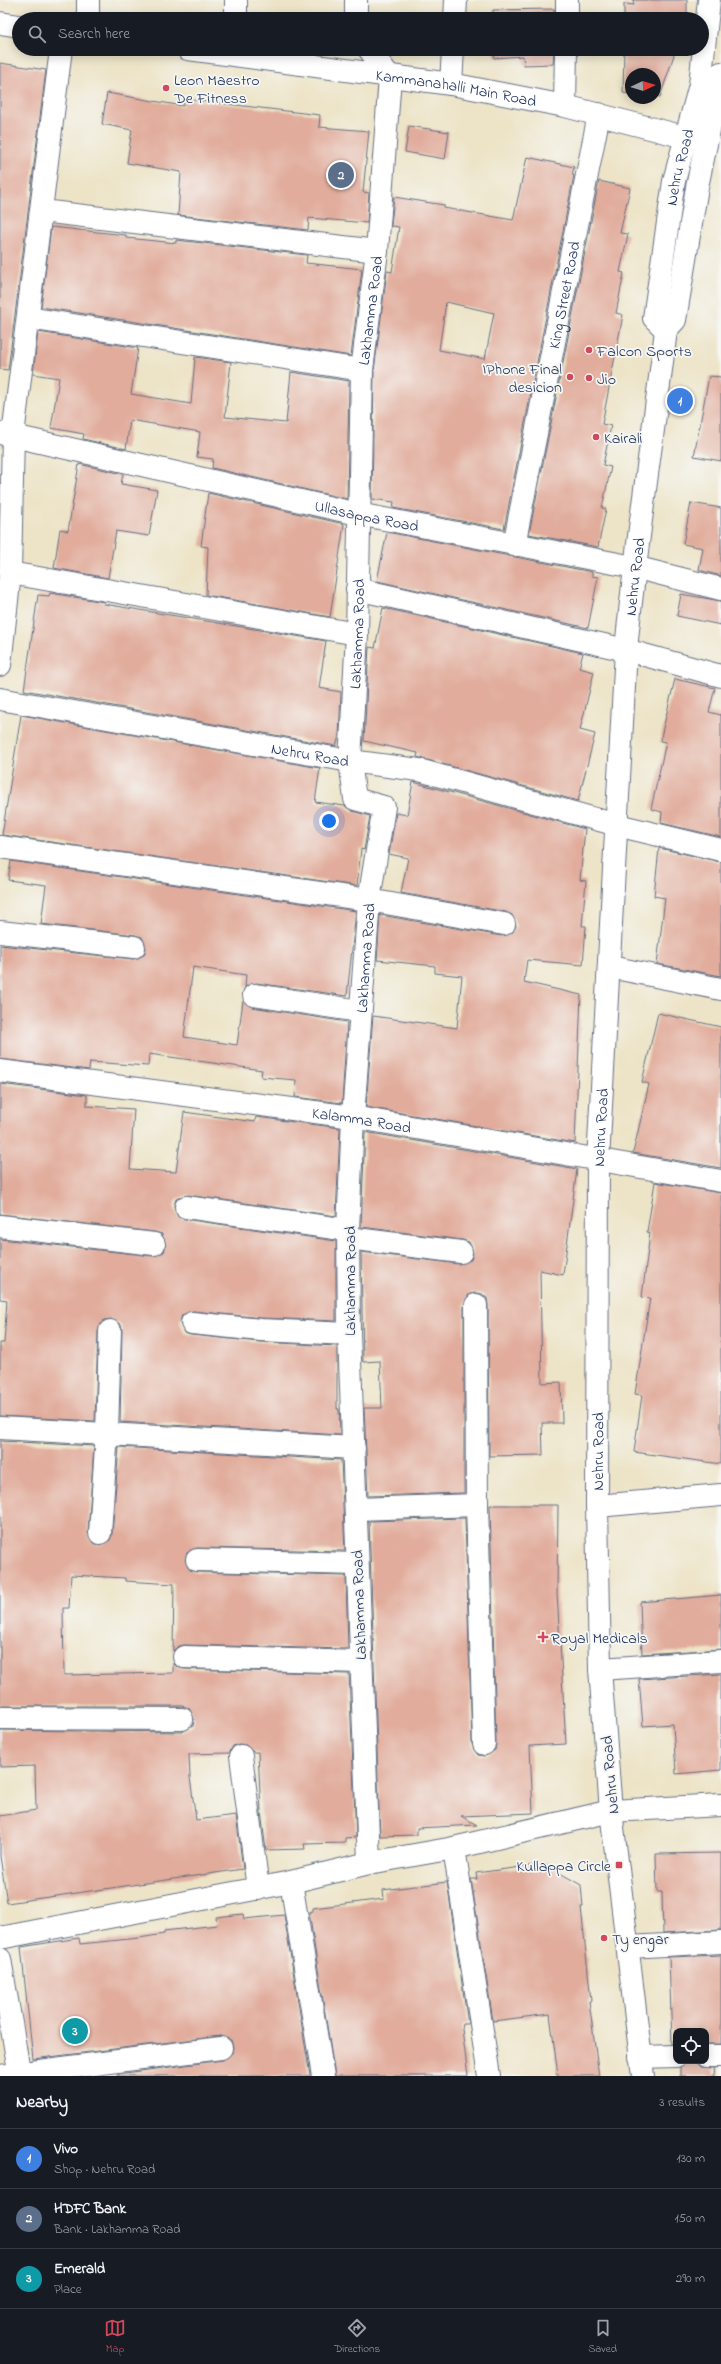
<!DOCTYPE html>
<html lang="en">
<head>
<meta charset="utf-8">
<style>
	:root { --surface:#171b24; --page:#242831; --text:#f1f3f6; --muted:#9ea1a6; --line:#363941; --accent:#d1495b }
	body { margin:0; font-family:"Indie Flower",sans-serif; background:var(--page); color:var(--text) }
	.controls { position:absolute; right:12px; bottom:12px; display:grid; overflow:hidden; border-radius:8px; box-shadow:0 2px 10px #0003 }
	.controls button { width:36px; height:36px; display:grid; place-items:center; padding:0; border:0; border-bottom:1px solid var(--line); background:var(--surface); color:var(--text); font:20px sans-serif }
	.compass { position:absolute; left:625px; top:68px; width:36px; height:36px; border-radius:50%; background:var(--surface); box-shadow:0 2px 10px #0003; rotate:86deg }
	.you { position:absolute; left:329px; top:821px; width:14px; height:14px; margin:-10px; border:3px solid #fff; border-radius:50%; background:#1a73e8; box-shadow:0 0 0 6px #1a73e833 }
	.badge { display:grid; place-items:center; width:26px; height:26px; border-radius:50%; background:var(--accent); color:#fff; font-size:13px; font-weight:700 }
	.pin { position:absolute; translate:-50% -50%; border:2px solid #fff; box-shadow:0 1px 4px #0006 }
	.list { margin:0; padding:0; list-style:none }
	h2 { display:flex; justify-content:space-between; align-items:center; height:52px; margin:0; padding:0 16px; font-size:17px }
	h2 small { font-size:13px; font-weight:400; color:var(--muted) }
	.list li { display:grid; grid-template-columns:26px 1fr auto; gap:12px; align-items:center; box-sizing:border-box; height:60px; padding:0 16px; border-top:1px solid var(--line) }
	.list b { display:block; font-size:15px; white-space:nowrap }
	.list p { margin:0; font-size:13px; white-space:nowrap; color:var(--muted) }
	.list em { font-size:13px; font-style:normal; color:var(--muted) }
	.icon { flex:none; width:22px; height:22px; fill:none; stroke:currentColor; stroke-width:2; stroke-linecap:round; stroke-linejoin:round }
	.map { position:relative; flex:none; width:721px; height:2076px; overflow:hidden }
	.search { position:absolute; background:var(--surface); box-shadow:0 2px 10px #0003; left:12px; right:12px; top:12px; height:44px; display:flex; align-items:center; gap:10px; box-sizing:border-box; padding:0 14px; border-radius:22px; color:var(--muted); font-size:15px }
	.sheet { height:232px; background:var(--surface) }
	nav { display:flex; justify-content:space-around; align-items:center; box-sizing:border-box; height:56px; border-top:1px solid var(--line); background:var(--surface); font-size:11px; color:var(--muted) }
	nav a { display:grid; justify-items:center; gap:2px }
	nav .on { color:var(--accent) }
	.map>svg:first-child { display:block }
	.building { fill:#e1ac9b; fill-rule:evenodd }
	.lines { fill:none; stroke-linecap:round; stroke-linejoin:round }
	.minor-casing { stroke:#646e83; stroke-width:24 }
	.tertiary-casing { stroke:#646e83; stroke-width:24 }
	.secondary-casing { stroke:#646e83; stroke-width:24 }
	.minor { stroke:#fff; stroke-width:22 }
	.tertiary { stroke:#fff; stroke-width:22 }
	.secondary { stroke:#fff; stroke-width:22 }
	.poi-dot { fill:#d1495b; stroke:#f6f6f2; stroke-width:1.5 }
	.labels { text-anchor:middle; stroke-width:3.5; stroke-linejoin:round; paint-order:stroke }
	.poi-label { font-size:16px; fill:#1b2f5e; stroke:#f6f6f2; text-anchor:start }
	.street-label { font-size:16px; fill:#1b2f5e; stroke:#f6f6f2 }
</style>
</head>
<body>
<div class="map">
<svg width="721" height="2076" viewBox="0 0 721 2076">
	<rect width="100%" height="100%" fill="#f6f6f2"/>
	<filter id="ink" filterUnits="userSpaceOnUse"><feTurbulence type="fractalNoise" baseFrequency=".025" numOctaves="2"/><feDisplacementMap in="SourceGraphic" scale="8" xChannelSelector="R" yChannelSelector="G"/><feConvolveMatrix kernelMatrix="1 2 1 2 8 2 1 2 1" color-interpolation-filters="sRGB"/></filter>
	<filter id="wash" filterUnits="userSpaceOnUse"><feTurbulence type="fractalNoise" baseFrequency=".012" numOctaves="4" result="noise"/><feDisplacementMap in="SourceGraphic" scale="16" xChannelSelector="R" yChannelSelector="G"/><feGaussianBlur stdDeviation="0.9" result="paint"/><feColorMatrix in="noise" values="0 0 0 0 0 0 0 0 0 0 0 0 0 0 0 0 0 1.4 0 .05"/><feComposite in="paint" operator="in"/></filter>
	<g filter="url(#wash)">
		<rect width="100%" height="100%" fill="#ede4c8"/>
		<g id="blocks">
			<path class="building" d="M633,0H687V15L685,19H624V4L634,5Z
				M554,9V19H493V10Z
				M494,49H554L553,64L524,65L523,56L494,58Z
				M624,49H676L660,97L655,96V74H631V94L623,93Z
				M0,63L46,70L8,370L0,369Z
				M107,93L183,106L184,99L320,115L319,127L369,131L363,192L369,193L367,223L309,218L308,230L178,215L181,172L127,163L132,130L102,124Z
				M409,126L449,132L445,159L405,152Z
				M527,157L574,167L572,175H574L504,529L393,508L394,502L372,499L374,371L387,271L392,272L399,227L391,226L394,197L444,205V208L513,220ZM446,302L494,313L485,359L439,350Z
				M599,181L630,188L620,233L628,234L620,272L624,273L616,313L623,315L602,424L611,426L603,465L611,467L602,508L606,509L598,547L529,534Z
				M51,227L126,235V238L176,243V240L307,255L306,263L362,269L351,356L41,307Z
				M38,332L138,348L131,394L191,404L195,357L231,362L225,417L286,423L291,372L349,381L347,499L212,468L213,459L197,457L200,432L130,420L126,449L83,439L84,434L51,428L59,378L33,374Z
				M709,376L721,377V461L694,456Z
				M79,464L123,474L121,484L157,490L149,536L116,531L108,578L54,568L60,529L68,531Z
				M208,493L344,524L330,617L206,595L208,547L201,546Z
				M691,503L721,508V576L699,570L703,548L683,544Z
				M387,532L592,572V576L598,577L588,628L377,581Z
				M50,593L104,602V604L326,641L319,688L341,692L339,736L336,746L24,690L38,595L49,596Z
				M681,594L721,601V625L677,616Z
				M383,608L583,653L579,668L594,672L580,730L595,734L578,801L417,757L418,753L364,741L369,647L375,648Z
				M675,679L715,688L709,712L721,715V837L661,823L662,812L651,809L666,742L660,741Z
				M21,715L320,768L315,802L345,806L352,811L370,816L364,850L361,849L357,886L2,835Z
				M413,782L585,829L580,880L586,881L582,926H586L583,965L527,960L524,982L581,995L575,1143L366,1107L373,1016L457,1028L462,976L435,973V966L377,960L380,915L502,936L513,932L516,926L512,915L506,912L401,893L408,858L389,854L396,813L407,815Z
				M659,848L721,862V976L657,964L665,898L654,896Z
				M11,861L356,911L347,996L256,983L245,987L246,975L193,967L184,1037L237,1045L243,1001L252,1007L347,1022L342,1103L295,1097L296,1080L261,1077L262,1070L149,1054L148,1066L90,1062L89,1070L0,1059V945L133,959L144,955L146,948L142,937L135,935L41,924L46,885L8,880Z
				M658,1013L721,1027V1168L633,1153L649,1084L642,1082Z
				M0,1084L87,1095V1106L134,1109L130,1169L176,1172L184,1112L255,1122L256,1117L340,1128L336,1216L188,1195L176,1199L174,1206L178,1217L184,1219L336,1241V1321L262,1318L193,1311L182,1315L180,1322L184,1333L191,1335L260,1342L337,1346V1409H339L340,1435L120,1422L122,1331L121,1325L111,1319L104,1320L98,1331L95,1421L0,1416V1343H4L7,1300L0,1299V1239L153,1256L164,1252L166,1245L162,1234L155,1232L0,1214Z
				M365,1132L577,1169L563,1275L540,1270L542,1383L561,1382L562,1423H542L543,1455L489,1456L488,1305L487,1298L482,1294L476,1293L469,1294L464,1305V1493L368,1496L364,1408H382L380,1361L363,1362L361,1252L459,1264L471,1260L473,1253L469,1242L463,1240L361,1227Z
				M655,1182L721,1193V1464L634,1452L642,1395L635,1394L650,1298L642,1297L650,1233L647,1232Z
				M0,1441L94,1446L88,1533L93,1543L100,1545L110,1540L112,1534L119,1447L341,1460L345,1551L197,1548L187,1553L185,1560L190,1570L197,1572L346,1576L348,1649L184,1645L178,1646L173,1651L174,1584L125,1581V1578L71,1575L69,1608H63L64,1675L173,1673V1663L177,1667L184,1669L349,1674L356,1837L345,1838V1843L304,1844L305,1849L266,1850L261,1812L258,1752H253L246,1745L239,1744L233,1746L229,1753L189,1754L190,1778L196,1820L236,1815L243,1869L7,1903L0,1856V1816L36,1810L35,1766L0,1767V1730L182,1732L193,1726L194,1719L189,1708L182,1706H0Z
				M490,1505H558L557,1593L566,1744L530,1746L533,1813L461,1816L477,1825L417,1828V1835L380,1836L369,1521L465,1518L472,1744L478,1755L485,1756L495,1750L496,1744Z
				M721,1595V1649L642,1654L640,1602Z
				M721,1674V1770L676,1774L673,1724L643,1726L639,1679Z
				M721,1853V1930L663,1933L662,1892H657L656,1854Z
				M544,1864L581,1885L583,1907H581L591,2001H589L599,2076H558L550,2014L493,2021L471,1879H477L476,1873Z
				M447,1882L468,2024H463L462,2029L468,2076H335L309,1912L313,1911V1908L384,1899L383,1890Z
				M243,1914L244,1919L284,1915L310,2076H118V2074L223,2060L232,2053L233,2047L231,2040L220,2036L33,2059L21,1947L79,1938L80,1944L139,1938L164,1934V1931L217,1925L216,1917Z
				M721,1955V2044H706V2031H676V2044H672L669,1957Z
				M687,2061H695L700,2067L714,2068L715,2076H680V2067Z"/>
		</g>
	</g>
	<g filter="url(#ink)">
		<use href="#blocks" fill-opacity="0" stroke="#646e83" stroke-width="1"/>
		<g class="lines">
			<defs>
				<g id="minor">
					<path d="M88,0V19"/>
					<path d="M236,0V19"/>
					<path d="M356,19V0"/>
					<path d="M455,19L456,0"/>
					<path d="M567,19V0"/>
					<path d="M451,84L453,49"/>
					<path d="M565,106L566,49"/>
					<path d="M42,211L377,251"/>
					<path d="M28,318L362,370"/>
					<path id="s1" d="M0,433L358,514L634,567L721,589"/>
					<path id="s2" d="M514,545L599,114"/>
					<path d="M10,573L357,634"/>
					<path d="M357,589L626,650L721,676"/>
					<path d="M0,665L10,573L13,435L61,49"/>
					<path id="s3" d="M0,699L350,761L419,770L617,825L721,850"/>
					<path d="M0,847L369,900L504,924"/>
					<path d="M0,932L134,947"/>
					<path d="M610,967L721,989"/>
					<path d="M254,995L360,1011"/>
					<path id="s4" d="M0,1071L353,1117L721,1181"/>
					<path d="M186,1207L348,1230"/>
					<path d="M0,1226L154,1244"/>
					<path d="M348,1238L461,1252"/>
					<path d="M476,1305L477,1505L484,1744"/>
					<path d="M192,1323L261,1330L349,1334"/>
					<path d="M0,1428L354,1448"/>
					<path d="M597,1506L721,1495"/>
					<path d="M356,1509L477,1505"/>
					<path d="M100,1533L107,1433L110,1331"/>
					<path d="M197,1560L357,1564"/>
					<path d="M184,1657L360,1662"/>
					<path d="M600,1669L721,1661"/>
					<path d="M0,1718L182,1719"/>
					<path d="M241,1756L258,1889"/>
					<path d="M454,1848L489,2076"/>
					<path id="s5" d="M369,1863L349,1334L348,1230L353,1117L369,900L384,807L355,799L350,761L357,634L362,370L377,251L390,77L369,49"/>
					<path d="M291,1882L323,2076"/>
					<path d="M628,1947L721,1942"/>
					<path d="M0,1959L20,2076"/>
					<path d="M706,2056H721"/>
					<path d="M640,2057L676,2056"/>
					<path d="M0,2076L221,2048"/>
				</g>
				<g id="tertiary">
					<path d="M0,23L19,26"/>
					<path id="s6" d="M188,49L451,84L565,106L704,142"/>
					<path d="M0,1938L291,1882L369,1863L454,1848L611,1811L721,1805"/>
				</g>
				<g id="secondary">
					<path id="s7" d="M666,330L654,318L674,181L700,85L709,0"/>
					<path id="s8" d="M643,2076L611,1811L600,1669L597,1506L598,1161L626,650C636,543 653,437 666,330L675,320L697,187L721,73"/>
				</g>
			</defs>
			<use href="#minor" class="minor-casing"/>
			<use href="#tertiary" class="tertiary-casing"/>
			<use href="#secondary" class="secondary-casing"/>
			<use href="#minor" class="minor"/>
			<use href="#tertiary" class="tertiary"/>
			<use href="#secondary" class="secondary"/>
		</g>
	</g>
	<g class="poi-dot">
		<circle cx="166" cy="88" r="4"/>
		<circle cx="589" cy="350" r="4"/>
		<circle cx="570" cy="377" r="4"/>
		<circle cx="589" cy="378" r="4"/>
		<circle cx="596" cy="437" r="4"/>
		<path d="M541 1631h4v4h4v4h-4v4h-4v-4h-4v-4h4z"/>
		<rect x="615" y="1861" width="8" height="8" rx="2"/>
		<circle cx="604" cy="1938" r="4"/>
	</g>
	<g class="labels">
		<g class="poi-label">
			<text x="174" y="85">Leon Maestro<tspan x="174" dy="18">De Fitness</tspan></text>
			<text x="597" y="356">Falcon Sports</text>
			<text x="562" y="374" text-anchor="end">IPhone Final<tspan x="562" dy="18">desicion</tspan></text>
			<text x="597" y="384">Jio</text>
			<text x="604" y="443">Kairali</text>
			<text x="551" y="1643">Royal Medicals</text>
			<text x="611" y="1871" text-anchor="end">Kullappa Circle</text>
			<text x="612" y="1944">Ty engar</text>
		</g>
		<g class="street-label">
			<text dy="6" stroke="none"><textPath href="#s6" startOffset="271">Kammanahalli Main Road</textPath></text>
			<text dy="6" stroke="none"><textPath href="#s7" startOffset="170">Nehru Road</textPath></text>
			<text dy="6" stroke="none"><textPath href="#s2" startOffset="255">King Street Road</textPath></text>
			<text dy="6" stroke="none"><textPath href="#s5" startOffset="1578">Lakhamma Road</textPath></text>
			<text dy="6" stroke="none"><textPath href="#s1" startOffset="376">Ullasappa Road</textPath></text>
			<text dy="6" stroke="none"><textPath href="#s8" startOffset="1503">Nehru Road</textPath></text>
			<text dy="6" stroke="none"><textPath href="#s5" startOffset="1254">Lakhamma Road</textPath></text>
			<text dy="6" stroke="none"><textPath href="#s3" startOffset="315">Nehru Road</textPath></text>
			<text dy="6" stroke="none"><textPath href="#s5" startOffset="906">Lakhamma Road</textPath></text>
			<text dy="6" stroke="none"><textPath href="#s4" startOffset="365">Kalamma Road</textPath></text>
			<text dy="6" stroke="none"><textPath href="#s8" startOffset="951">Nehru Road</textPath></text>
			<text transform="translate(349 1281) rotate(-90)" y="6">Lakhamma Road</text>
			<text dy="6" stroke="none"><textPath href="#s8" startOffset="627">Nehru Road</textPath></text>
			<text transform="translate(358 1605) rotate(-92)" y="6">Lakhamma Road</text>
			<text transform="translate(609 1775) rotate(-95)" y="6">Nehru Road</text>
		</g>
	</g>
</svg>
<div class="controls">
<button><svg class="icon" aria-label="locate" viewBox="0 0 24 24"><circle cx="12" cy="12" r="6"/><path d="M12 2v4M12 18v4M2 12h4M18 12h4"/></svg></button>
</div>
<svg class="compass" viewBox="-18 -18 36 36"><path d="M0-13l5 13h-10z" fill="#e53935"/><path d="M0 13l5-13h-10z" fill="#9ea1a6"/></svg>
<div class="you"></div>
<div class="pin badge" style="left:680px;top:401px;background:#3f7fe0">1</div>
<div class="pin badge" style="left:341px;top:175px;background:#5c6f8a">2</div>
<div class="pin badge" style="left:75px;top:2031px;background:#0f9aa8">3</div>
<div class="search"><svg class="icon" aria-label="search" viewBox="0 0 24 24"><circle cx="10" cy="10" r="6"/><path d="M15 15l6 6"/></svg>Search here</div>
</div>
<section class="sheet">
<h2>Nearby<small>3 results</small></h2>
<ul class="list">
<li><span class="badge" style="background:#3f7fe0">1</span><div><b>Vivo</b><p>Shop · Nehru Road</p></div><em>130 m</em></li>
<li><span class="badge" style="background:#5c6f8a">2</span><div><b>HDFC Bank</b><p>Bank · Lakhamma Road</p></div><em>150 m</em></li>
<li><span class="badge" style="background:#0f9aa8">3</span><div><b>Emerald</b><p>Place</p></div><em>290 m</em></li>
</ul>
</section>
<nav>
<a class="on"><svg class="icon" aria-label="map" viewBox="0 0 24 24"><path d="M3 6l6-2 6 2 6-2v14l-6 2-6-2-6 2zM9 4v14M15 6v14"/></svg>Map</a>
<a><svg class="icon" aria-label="directions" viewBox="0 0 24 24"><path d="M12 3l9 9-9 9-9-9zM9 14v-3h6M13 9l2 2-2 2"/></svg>Directions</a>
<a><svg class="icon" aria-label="saved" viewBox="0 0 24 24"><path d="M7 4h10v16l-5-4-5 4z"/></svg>Saved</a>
</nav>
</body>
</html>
